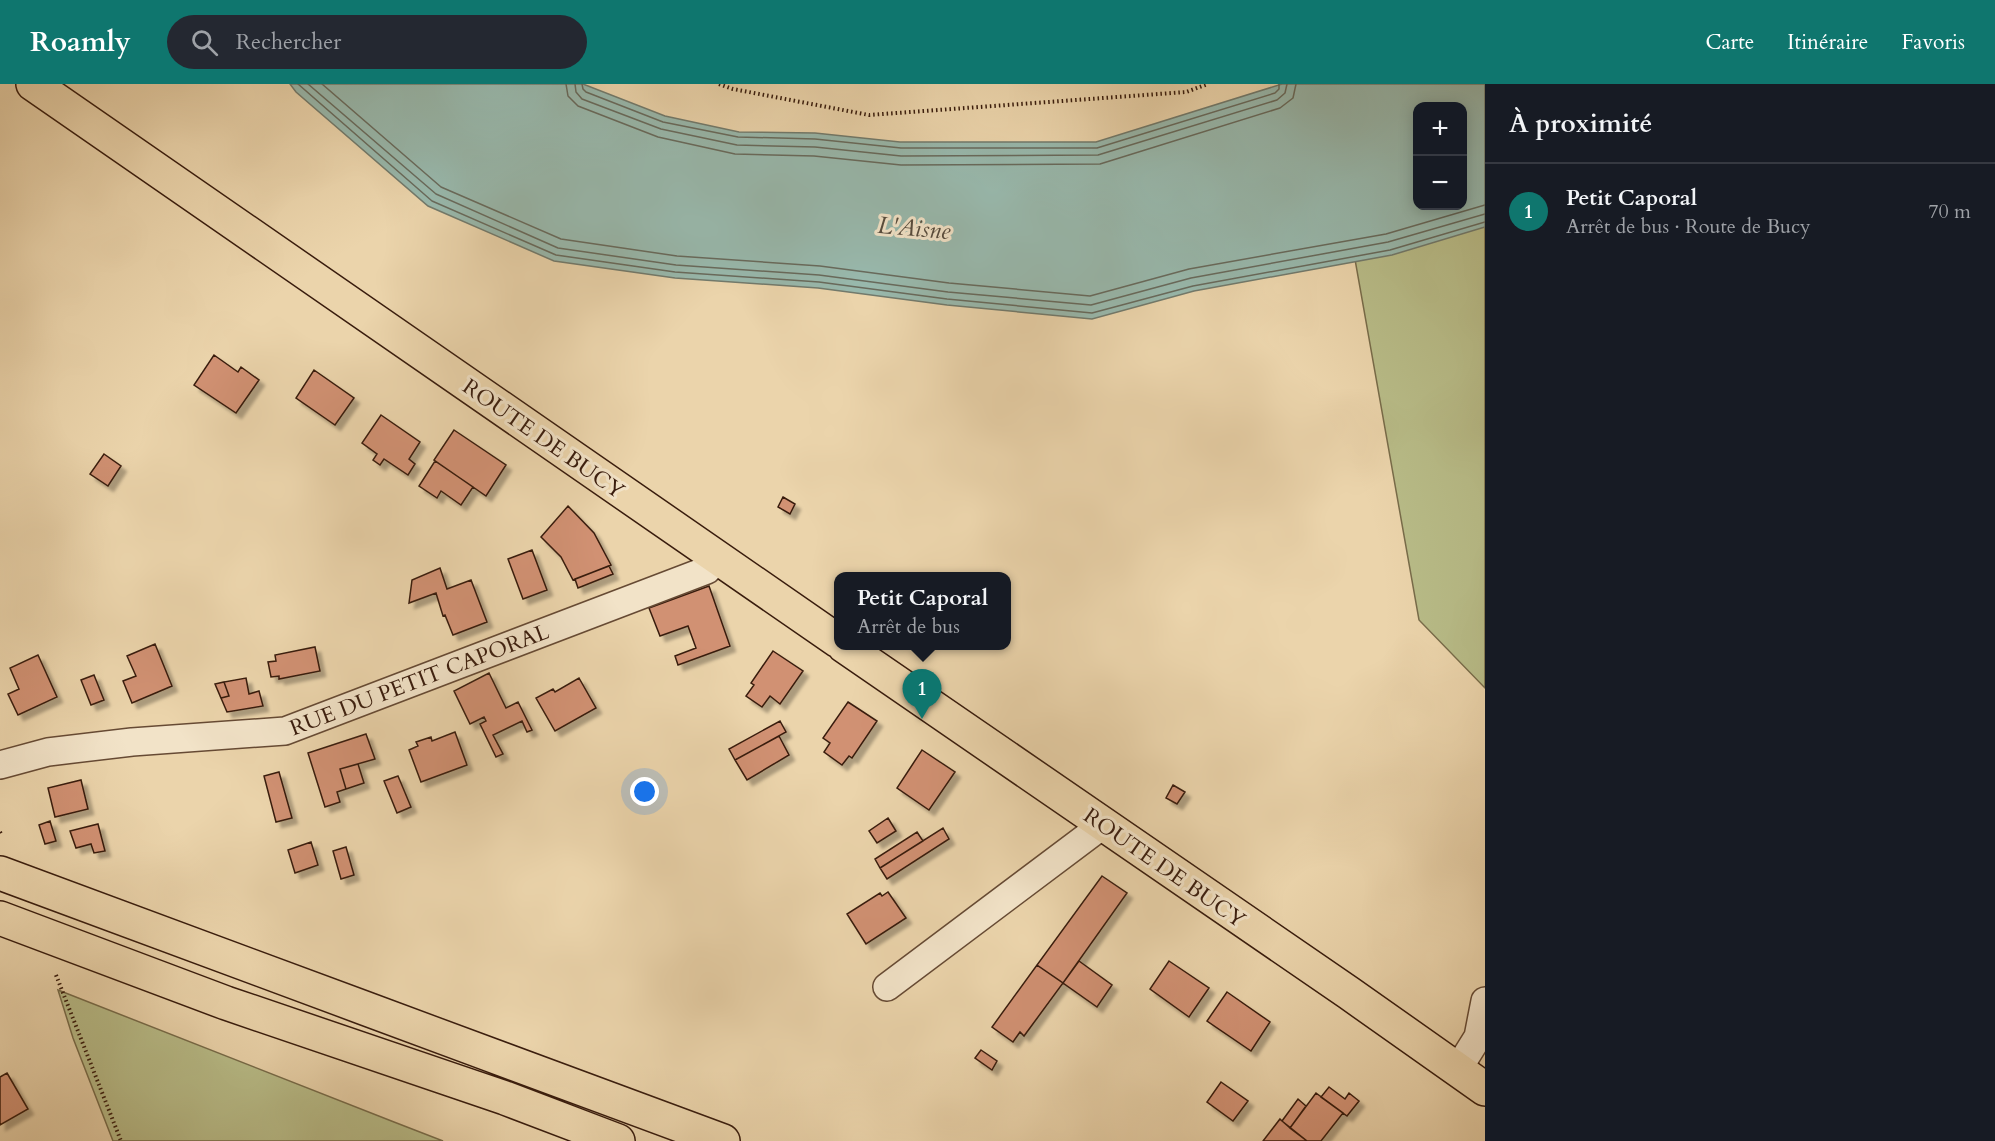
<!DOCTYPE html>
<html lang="fr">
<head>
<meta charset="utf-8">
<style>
	:root { --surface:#171b24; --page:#242831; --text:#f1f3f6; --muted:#9ea1a6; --line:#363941; --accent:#0f766e }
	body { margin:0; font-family:Cardo,serif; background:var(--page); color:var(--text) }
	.controls { position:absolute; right:18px; top:18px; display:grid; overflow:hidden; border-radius:12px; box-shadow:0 3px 15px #0003 }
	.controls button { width:54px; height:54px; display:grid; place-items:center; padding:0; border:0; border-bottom:2px solid var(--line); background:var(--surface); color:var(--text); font:30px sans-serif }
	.you { position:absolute; left:645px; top:708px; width:21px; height:21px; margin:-15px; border:4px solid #fff; border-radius:50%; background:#1a73e8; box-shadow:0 0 0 9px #1a73e833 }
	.badge { display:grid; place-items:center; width:39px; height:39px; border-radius:50%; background:var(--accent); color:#fff; font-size:20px; font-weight:700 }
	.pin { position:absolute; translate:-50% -50px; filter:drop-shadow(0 2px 3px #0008) }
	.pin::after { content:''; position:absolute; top:32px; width:21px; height:18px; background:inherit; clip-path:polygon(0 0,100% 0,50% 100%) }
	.popup { position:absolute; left:834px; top:488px; width:177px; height:78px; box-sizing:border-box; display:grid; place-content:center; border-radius:12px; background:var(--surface); filter:drop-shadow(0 2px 4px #0005); font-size:20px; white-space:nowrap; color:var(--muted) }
	.popup b { font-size:22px; color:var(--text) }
	.popup::after { content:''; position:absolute; left:50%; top:100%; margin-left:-12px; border:12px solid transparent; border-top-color:var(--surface) }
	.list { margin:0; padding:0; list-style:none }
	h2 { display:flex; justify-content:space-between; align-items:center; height:78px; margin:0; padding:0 24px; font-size:26px }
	h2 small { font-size:20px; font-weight:400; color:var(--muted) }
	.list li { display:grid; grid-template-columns:39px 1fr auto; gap:18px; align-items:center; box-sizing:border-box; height:96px; padding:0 24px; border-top:2px solid var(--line) }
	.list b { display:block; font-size:22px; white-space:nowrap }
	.list p { margin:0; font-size:20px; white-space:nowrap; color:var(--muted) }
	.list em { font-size:20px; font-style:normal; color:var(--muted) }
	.icon { flex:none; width:33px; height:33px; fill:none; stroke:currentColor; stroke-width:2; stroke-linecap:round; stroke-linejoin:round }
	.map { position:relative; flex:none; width:1485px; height:1057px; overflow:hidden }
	header { display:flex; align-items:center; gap:36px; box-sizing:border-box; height:84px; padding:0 30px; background:var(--accent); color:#fff }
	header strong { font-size:28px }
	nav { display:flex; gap:33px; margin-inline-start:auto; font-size:21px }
	.search { width:420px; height:54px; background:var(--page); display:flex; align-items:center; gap:15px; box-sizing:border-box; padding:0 21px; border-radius:33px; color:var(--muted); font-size:22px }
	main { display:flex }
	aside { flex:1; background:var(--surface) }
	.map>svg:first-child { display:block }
	.green { fill:#b8bc88; stroke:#786c4a; stroke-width:1.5 }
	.water { fill:#98b8ac; stroke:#727a6c; stroke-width:1.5; fill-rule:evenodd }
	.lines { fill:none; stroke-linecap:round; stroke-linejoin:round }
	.shore { stroke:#686a5c; stroke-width:1.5 }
	.building { fill:#d19173; stroke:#391c0d; stroke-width:1.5; filter:url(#shadow) }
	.minor-casing { stroke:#664a34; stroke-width:30 }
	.major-casing { stroke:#391c0d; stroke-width:36 }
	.path { stroke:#391c0d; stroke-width:4; stroke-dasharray:1.5 3; stroke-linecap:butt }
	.minor { stroke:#f2e3c8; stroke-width:27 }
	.major { stroke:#ebd4ab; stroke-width:33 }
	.labels { text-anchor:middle; stroke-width:6; stroke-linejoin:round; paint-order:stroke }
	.street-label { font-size:22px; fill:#391c0d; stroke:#f2e3c8 }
	.water-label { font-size:24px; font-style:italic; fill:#564b3d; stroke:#f2e3c8 }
</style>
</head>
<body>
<header>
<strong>Roamly</strong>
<div class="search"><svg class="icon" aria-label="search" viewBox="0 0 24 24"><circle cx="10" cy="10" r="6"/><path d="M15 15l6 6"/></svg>Rechercher</div>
<nav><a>Carte</a><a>Itinéraire</a><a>Favoris</a></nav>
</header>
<main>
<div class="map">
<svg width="1485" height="1057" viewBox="0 0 1485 1057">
	<defs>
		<filter id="shadow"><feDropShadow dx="5.5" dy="5.5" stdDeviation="1.5" flood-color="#0004"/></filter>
	</defs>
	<rect width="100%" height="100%" fill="#ebd4ab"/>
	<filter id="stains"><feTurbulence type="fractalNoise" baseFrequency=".00333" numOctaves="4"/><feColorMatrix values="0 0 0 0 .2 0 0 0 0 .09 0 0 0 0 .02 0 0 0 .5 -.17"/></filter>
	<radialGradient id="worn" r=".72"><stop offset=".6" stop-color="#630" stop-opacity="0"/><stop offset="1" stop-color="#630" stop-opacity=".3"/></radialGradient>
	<path class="green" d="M1485,72V604L1419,536L1348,136L1418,122H1462Z
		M58,906L394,1038L443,1057H113L73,954Z"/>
	<path class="water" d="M290,0H583L665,32L739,48L815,49L900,58H1096L1282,0H1485V143L1392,171L1194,207L1092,235L947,221L818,204L675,194L554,177L428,122L296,8ZM1418,22H1462V122H1418Z"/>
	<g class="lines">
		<path class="shore" d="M298,0L432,117L556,171L675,188L819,198L947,215L1092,229L1193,202L1390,166L1485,138
			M308,0L436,110L558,164L676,181L819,191L948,208L1091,221L1191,194L1388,158L1485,130
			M322,0L441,103L561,155L677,172L820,182L949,199L1090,212L1189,185L1386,150L1485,121
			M566,0L568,12L578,22L658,53L735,70L814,72L901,81L1100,80L1280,24L1293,14L1296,0
			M575,0L576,8L582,15L661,45L737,61L815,63L901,72L1098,71L1277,16L1285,9L1287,0
			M582,0L583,5L586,8L663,38L738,53L815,55L901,64H1097L1275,9L1279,5V0"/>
	</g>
	<path class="building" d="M214,271L238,288L241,283L259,296L236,329L194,301Z
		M314,286L354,314L335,341L296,314Z
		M381,331L420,358L409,375L415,380L408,391L384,375L380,381L373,376L377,370L362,359Z
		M454,346L506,381L486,412L434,376Z
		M104,370L121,382L108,402L90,390Z
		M435,377L473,403L461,421L441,407L437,414L419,402Z
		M783,413L795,420L790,430L778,423Z
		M568,422L594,449L611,481L573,496L561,473L541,453Z
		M532,466L547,506L523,515L508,475Z
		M609,482L613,490L578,504L575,495Z
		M440,484L447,505L471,496L487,538L453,551L445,531L443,532L436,509L409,519L412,496Z
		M709,502L730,562L678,581L675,572L696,564L688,542L660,552L649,524Z
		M155,560L172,602L132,619L123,597L136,592L127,572Z
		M315,563L320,587L279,595V592L271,593L268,578L276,577L275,571Z
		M773,567L803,587L780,620L770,612L762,623L746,612L754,601L751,599Z
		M38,571L57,613L18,631L8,610L19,605L10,584Z
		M489,589L506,624L518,618L532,646L527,648L522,637L493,651L503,670L496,673L480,640L486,637L484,633L470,640L454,607Z
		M94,591L104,616L91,621L81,596Z
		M246,594L249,610L259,607L263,622L227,628L221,614L229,612L224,598Z
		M579,594L596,624L555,647L536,614L553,605L555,608Z
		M224,598L229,612L221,614L215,600Z
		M848,618L877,637L852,674L849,672L842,681L824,668L830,659L823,654Z
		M780,637L786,648L735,676L729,665Z
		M455,648L467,681L421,698L409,666L418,662L416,658L431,653L432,657Z
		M366,650L375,675L340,685L346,705L337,708L340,718L325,723L308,669Z
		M779,652L789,671L747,696L735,676Z
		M922,666L955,688L929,726L897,704Z
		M358,680L364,699L346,705L340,685Z
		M279,688L292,734L276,738L264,692Z
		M398,692L411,723L397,729L384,697Z
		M81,696L88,725L55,733L48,704Z
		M1173,701L1185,708L1177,720L1166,714Z
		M888,734L896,747L877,759L869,747Z
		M50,737L56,757L45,760L39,741Z
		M98,740L105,767L94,769L91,760L76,764L70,747Z
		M943,744L949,755L887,795L880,784Z
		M917,748L923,757L880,784L875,775Z
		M311,758L318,781L295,789L288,766Z
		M346,763L354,791L341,795L333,767Z
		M1102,792L1127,809L1063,899L1037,881Z
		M888,808L906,834L866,860L847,830L880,809L882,812Z
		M1079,877L1112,901L1097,923L1063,899Z
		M1169,877L1209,904L1189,933L1150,905Z
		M1037,881L1063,899L1024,952L1020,948L1013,958L992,943Z
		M1227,908L1270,938L1251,967L1207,937Z
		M981,966L997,977L992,986L975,974Z
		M7,989L28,1025L0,1041V993Z
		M1221,998L1248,1017L1233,1037L1207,1018Z
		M1329,1003L1345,1015L1349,1009L1359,1017L1347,1032L1321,1013Z
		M1316,1009L1343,1029L1321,1057H1307L1290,1044Z
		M1298,1015L1306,1022L1290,1044L1282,1037Z
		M1280,1035L1282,1037L1307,1057H1263Z"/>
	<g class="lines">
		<defs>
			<path id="minor" d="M0,681L48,668L132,658L285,647L707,486L717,473
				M887,903L1104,740
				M1458,985L1478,953L1485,917"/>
			<path id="major" d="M33,0L838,557
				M844,562L1349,909L1485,1005
				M0,789C240,880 483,966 723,1057
				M0,834L226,919L505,1014L618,1057"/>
		</defs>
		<use href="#minor" class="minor-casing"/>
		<use href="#major" class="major-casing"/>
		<path class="path" d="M719,0L733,5L869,31L1186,8L1208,0
			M0,748L2,752
			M56,891L121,1057"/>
		<use href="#minor" class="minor"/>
		<use href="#major" class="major"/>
	</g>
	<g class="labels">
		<g class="street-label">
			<text transform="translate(544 354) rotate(35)" y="8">ROUTE DE BUCY</text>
			<text transform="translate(419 595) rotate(-21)" y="8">RUE DU PETIT CAPORAL</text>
			<text transform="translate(1165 783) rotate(35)" y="8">ROUTE DE BUCY</text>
		</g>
		<g class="water-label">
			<text transform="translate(914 144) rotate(5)" y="8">L'Aisne</text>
		</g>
	</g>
	<rect width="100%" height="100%" filter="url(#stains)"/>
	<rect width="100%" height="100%" fill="url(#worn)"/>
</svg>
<div class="controls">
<button>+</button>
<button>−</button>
</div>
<div class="you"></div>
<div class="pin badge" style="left:922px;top:635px">1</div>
<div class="popup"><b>Petit Caporal</b>Arrêt de bus</div>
</div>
<aside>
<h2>À proximité<small></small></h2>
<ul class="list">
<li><span class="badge">1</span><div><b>Petit Caporal</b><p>Arrêt de bus · Route de Bucy</p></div><em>70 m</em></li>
</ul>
</aside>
</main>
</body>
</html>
